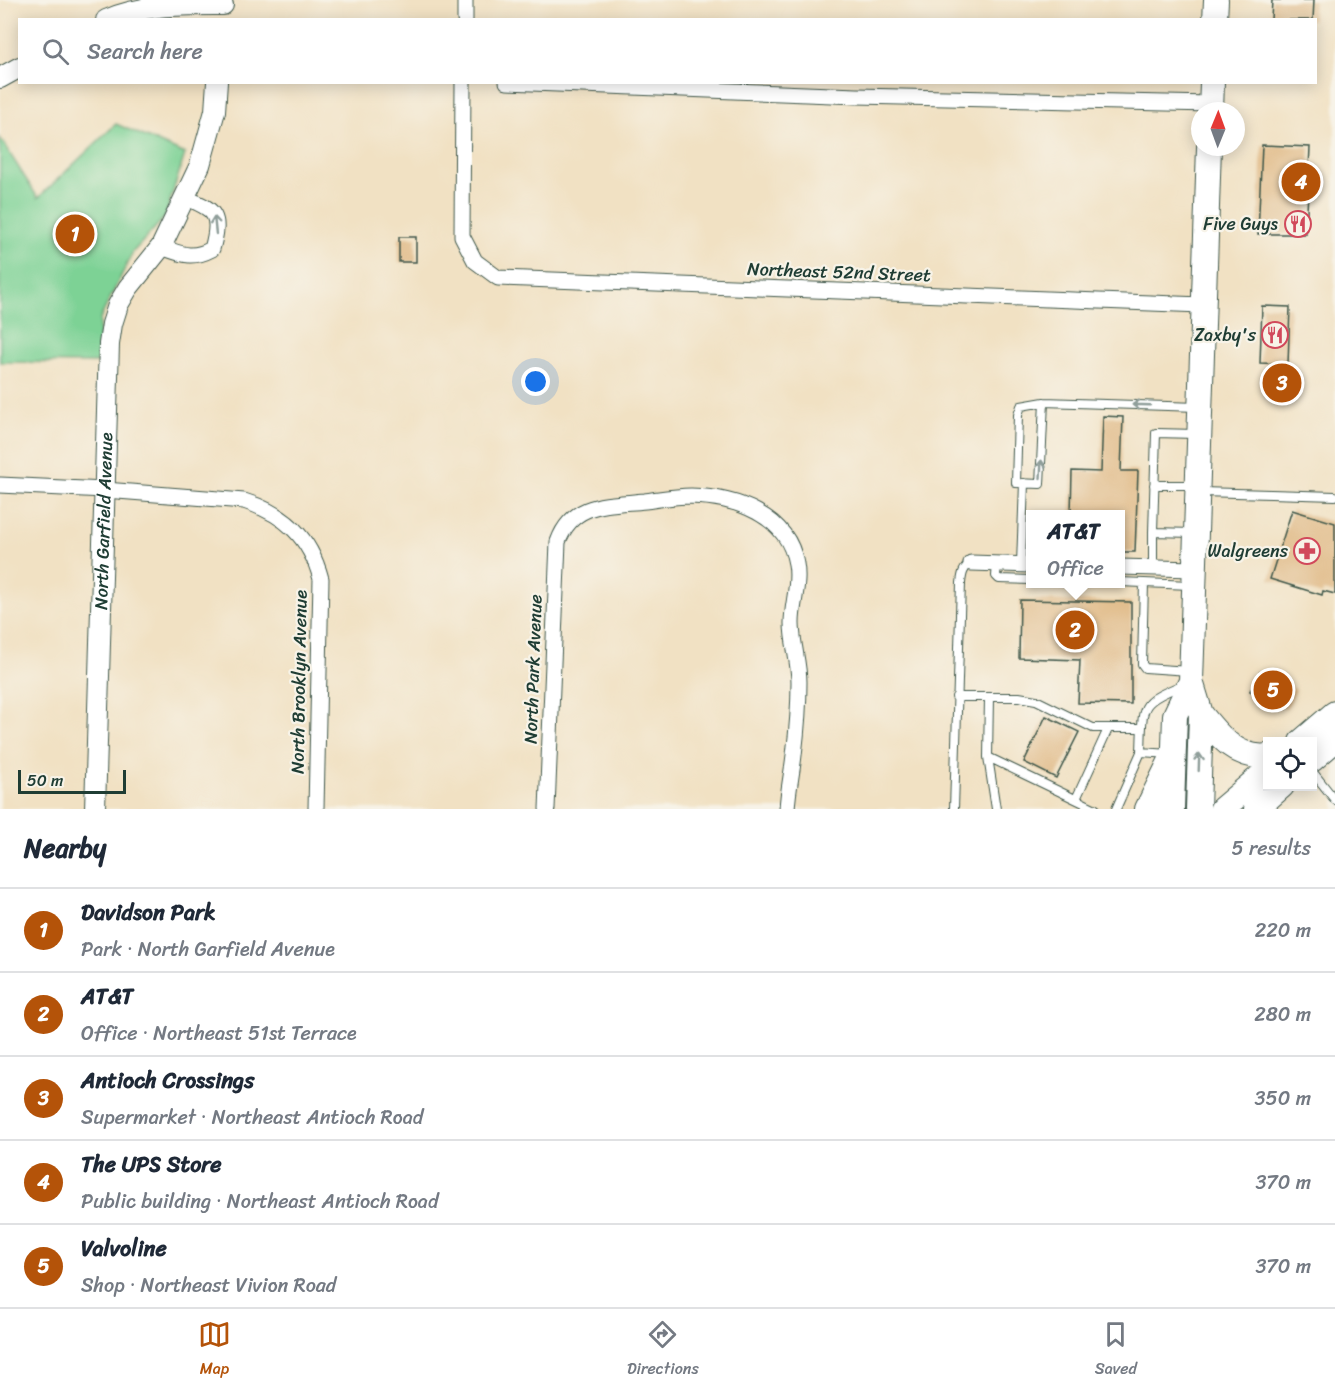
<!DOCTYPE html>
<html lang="en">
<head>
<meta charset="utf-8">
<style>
	:root { --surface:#fff; --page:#f6f6f7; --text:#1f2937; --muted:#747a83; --line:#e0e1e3; --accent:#b45309 }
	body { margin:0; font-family:Sriracha,sans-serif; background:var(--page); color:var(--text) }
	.controls { position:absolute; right:18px; bottom:18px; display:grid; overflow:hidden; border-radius:0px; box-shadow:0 3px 15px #0003 }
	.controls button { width:54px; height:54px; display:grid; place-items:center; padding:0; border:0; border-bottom:2px solid var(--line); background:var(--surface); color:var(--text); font:30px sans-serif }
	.compass { position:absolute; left:1191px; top:102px; width:54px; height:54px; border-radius:50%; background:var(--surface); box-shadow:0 3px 15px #0003; rotate:1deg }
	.scale { position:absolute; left:18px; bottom:15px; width:108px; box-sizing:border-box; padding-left:6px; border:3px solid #1f3d34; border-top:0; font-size:16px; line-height:21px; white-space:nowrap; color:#1f3d34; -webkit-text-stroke:4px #f7f3e8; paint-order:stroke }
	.you { position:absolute; left:536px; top:382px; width:21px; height:21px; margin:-15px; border:4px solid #fff; border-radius:50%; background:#1a73e8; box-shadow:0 0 0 9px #1a73e833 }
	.badge { display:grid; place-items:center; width:39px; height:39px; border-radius:50%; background:var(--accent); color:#fff; font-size:20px; font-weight:700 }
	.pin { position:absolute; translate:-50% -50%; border:3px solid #fff; box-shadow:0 2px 6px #0006 }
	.popup { position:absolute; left:1026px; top:510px; width:99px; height:78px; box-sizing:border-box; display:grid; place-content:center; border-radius:0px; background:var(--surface); filter:drop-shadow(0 2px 4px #0005); font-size:20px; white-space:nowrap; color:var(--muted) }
	.popup b { font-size:22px; color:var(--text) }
	.popup::after { content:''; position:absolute; left:50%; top:100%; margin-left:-12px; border:12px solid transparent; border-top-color:var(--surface) }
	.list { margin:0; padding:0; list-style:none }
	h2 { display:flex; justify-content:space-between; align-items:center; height:78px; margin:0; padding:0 24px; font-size:26px }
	h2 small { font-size:20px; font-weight:400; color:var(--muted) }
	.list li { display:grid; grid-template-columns:39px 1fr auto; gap:18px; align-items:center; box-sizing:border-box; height:84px; padding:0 24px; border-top:2px solid var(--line) }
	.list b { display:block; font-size:22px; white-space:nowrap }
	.list p { margin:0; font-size:20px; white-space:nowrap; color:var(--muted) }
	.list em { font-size:20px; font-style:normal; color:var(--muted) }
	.icon { flex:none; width:33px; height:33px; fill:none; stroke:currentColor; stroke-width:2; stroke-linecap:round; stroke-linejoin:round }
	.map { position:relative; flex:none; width:1335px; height:809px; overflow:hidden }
	.search { position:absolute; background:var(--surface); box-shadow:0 3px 15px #0003; left:18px; right:18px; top:18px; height:66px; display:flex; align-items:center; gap:15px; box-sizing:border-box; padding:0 21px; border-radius:0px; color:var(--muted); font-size:22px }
	.sheet { height:498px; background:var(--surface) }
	nav { display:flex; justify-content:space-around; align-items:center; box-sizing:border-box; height:84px; border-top:2px solid var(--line); background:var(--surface); font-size:16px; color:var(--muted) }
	nav a { display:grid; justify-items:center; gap:3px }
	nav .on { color:var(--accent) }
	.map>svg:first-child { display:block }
	.green { fill:#7dd295; stroke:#4e8864; stroke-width:1.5 }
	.building { fill:#e1bc8a }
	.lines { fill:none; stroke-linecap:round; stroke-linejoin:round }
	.service-casing { stroke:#3e5649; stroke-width:10 }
	.minor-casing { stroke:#3e5649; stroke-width:17 }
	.tertiary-casing { stroke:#3e5649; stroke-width:22 }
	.primary-casing { stroke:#3e5649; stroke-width:26 }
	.service { stroke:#fff; stroke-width:8 }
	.minor { stroke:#fff; stroke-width:15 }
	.tertiary { stroke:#fff; stroke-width:20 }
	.primary { stroke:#fff; stroke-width:24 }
	.oneway { stroke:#8f9e9a }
	.labels { text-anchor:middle; stroke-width:4.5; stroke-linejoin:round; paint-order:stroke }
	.poi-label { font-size:18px; fill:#1f3d34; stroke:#f7f3e8; text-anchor:end }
	.street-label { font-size:18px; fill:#1f3d34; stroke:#f7f3e8 }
</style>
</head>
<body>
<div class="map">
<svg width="1335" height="809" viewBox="0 0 1335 809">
	<rect width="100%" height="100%" fill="#f7f3e8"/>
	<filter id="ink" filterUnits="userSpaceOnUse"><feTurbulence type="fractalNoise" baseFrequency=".0167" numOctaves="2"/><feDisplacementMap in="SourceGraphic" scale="12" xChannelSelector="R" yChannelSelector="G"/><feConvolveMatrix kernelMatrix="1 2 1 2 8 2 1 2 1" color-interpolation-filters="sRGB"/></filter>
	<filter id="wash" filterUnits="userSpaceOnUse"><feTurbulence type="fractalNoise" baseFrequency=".008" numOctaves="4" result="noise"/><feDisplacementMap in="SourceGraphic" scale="24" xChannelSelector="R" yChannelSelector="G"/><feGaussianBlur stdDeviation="1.35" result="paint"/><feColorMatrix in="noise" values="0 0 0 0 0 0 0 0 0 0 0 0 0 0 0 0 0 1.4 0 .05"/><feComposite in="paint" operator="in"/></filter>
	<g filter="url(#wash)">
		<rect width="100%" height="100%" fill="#f1e1c3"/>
		<path class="green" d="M116,124L185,154L165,217L133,252L100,319L97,363L0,362V138L38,198Z"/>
		<g id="blocks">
			<path class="building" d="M1272,0H1314L1313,20H1271Z
				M1262,145L1310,147L1306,234H1258Z
				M399,237H416V262H399Z
				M1262,306L1290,307L1288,364L1260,363Z
				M1103,416L1123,417L1121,471H1138L1135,552H1120V514H1071L1072,471L1101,472Z
				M1292,510L1335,523V594L1323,591L1322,595L1270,579Z
				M1020,600L1131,602V704L1078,703L1080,660L1019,658Z
				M1260,672L1296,690L1286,709L1250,691Z
				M1046,716L1079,732L1056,778L1024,762Z"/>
		</g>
	</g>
	<g filter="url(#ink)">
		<use href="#blocks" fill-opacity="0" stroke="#3e5649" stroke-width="1.5"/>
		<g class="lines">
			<defs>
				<path id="service" d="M1044,402L1040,484L1016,483L1018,415L1021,406L1044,402L1198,407
					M1154,485H1195
					M1201,492L1335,496
					M1194,533L1153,532L1156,433L1196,434
					M997,564L996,576L999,579L1030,580
					M1021,564L1024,483
					M1153,568V532
					M1120,582L1144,583
					M1189,671L1145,668L1142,664L1144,583L1190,585
					M956,697H1019L1036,700L1093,728H1142
					M989,697L988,757L1096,809
					M1141,752C1143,703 1138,704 1184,684
					M988,757L996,809
					M1312,771L1335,800
					M1076,799L1108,729
					M954,809L961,583C962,574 963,568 971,563
					M1116,809L1141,752L1170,754"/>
				<path id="minor" d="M465,20V0
					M463,82L462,236L475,261L498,278L1202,305
					M507,82L857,96L1211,104
					M161,247C182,254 191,260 212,249C221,217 217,209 185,198
					M0,485L105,490L244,501C285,514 310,537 321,579L316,809
					M971,563L1030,565
					M1120,567L1194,569
					M547,809L558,542C573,501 608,505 645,501C660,499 676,496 691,496C735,497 788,515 796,564C800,584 792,603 792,623C792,643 799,662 799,682C799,706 797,731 794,755C792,773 788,791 787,809"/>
				<g id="tertiary">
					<path d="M106,20C143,4 183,5 223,5"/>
					<path d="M0,78L20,67"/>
					<path id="s1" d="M95,809L109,344L112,324L118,305L128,288L161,247L200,165L215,111L217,82"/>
				</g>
				<path id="primary" d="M1215,20L1216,0
					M1211,111L1212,82
					M1191,681L1201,714L1198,809
					M1201,714C1218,735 1237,760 1268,756
					M1301,742L1335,713
					M1312,760L1335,740
					M1147,809L1170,762
					M1172,809L1175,715L1191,681L1209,147
					M1222,809L1268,770
					M1256,809L1282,786"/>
			</defs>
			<use href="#service" class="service-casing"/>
			<use href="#minor" class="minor-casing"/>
			<use href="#tertiary" class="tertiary-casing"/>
			<use href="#primary" class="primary-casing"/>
			<use href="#service" class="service"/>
			<use href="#minor" class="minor"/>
			<use href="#tertiary" class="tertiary"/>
			<use href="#primary" class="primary"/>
		</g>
		<defs><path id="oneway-shaft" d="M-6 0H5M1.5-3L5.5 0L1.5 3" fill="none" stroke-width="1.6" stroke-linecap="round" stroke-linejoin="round" transform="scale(1.5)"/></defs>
		<g class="oneway">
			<use href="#oneway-shaft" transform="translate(215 225) rotate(-96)"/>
			<use href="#oneway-shaft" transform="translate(1141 405) rotate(-178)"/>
			<use href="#oneway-shaft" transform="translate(1041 469) rotate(-87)"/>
			<use href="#oneway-shaft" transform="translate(1199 762) rotate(-88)"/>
		</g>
	</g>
	<defs>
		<symbol id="restaurant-ring" viewBox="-11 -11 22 22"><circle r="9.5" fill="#f7f3e8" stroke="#d1495b" stroke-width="1.5"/><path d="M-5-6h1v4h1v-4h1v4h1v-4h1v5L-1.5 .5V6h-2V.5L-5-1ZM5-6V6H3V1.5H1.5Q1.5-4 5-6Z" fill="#d1495b"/></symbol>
		<symbol id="pharmacy-ring" viewBox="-11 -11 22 22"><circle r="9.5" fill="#f7f3e8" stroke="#d1495b" stroke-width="1.5"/><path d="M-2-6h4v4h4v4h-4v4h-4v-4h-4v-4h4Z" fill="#d1495b"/></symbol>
	</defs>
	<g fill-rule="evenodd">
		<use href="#restaurant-ring" x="1283" y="209" width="30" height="30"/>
		<use href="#restaurant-ring" x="1260" y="320" width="30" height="30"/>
		<use href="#pharmacy-ring" x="1292" y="536" width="30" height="30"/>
	</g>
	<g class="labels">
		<g class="poi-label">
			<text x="1278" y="230">Five Guys</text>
			<text x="1256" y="341">Zaxby's</text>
			<text x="1288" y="557">Walgreens</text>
		</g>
		<g class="street-label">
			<text transform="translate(839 272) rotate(2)" y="6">Northeast 52nd Street</text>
			<text dy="6" stroke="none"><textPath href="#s1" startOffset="288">North Garfield Avenue</textPath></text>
			<text transform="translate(533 669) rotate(-88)" y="6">North Park Avenue</text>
			<text transform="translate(299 682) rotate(-89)" y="6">North Brooklyn Avenue</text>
		</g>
	</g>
</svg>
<div class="controls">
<button><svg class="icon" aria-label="locate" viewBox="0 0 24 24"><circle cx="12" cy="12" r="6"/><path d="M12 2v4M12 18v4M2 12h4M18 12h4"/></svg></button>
</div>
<svg class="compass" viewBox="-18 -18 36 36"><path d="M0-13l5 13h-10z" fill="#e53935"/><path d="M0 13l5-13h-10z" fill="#747a83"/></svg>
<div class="scale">50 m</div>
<div class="you"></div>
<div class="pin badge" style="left:75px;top:234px">1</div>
<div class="pin badge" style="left:1075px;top:630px">2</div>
<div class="popup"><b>AT&amp;T</b>Office</div>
<div class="pin badge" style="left:1282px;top:383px">3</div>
<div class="pin badge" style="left:1301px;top:182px">4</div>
<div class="pin badge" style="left:1273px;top:690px">5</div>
<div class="search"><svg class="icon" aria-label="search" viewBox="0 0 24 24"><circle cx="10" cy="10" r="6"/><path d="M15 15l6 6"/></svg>Search here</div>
</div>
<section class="sheet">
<h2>Nearby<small>5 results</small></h2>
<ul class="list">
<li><span class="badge">1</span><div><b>Davidson Park</b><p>Park · North Garfield Avenue</p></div><em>220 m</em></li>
<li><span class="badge">2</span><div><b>AT&amp;T</b><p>Office · Northeast 51st Terrace</p></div><em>280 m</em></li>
<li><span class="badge">3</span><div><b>Antioch Crossings</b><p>Supermarket · Northeast Antioch Road</p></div><em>350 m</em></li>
<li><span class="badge">4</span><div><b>The UPS Store</b><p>Public building · Northeast Antioch Road</p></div><em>370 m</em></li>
<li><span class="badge">5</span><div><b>Valvoline</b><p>Shop · Northeast Vivion Road</p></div><em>370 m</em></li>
</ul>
</section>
<nav>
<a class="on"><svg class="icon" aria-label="map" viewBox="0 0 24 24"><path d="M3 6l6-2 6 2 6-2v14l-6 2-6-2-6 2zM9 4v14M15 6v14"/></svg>Map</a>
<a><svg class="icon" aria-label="directions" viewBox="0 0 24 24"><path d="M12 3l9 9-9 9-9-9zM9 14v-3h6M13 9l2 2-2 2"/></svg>Directions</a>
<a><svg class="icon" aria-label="saved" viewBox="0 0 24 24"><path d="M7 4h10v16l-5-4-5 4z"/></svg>Saved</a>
</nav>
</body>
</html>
